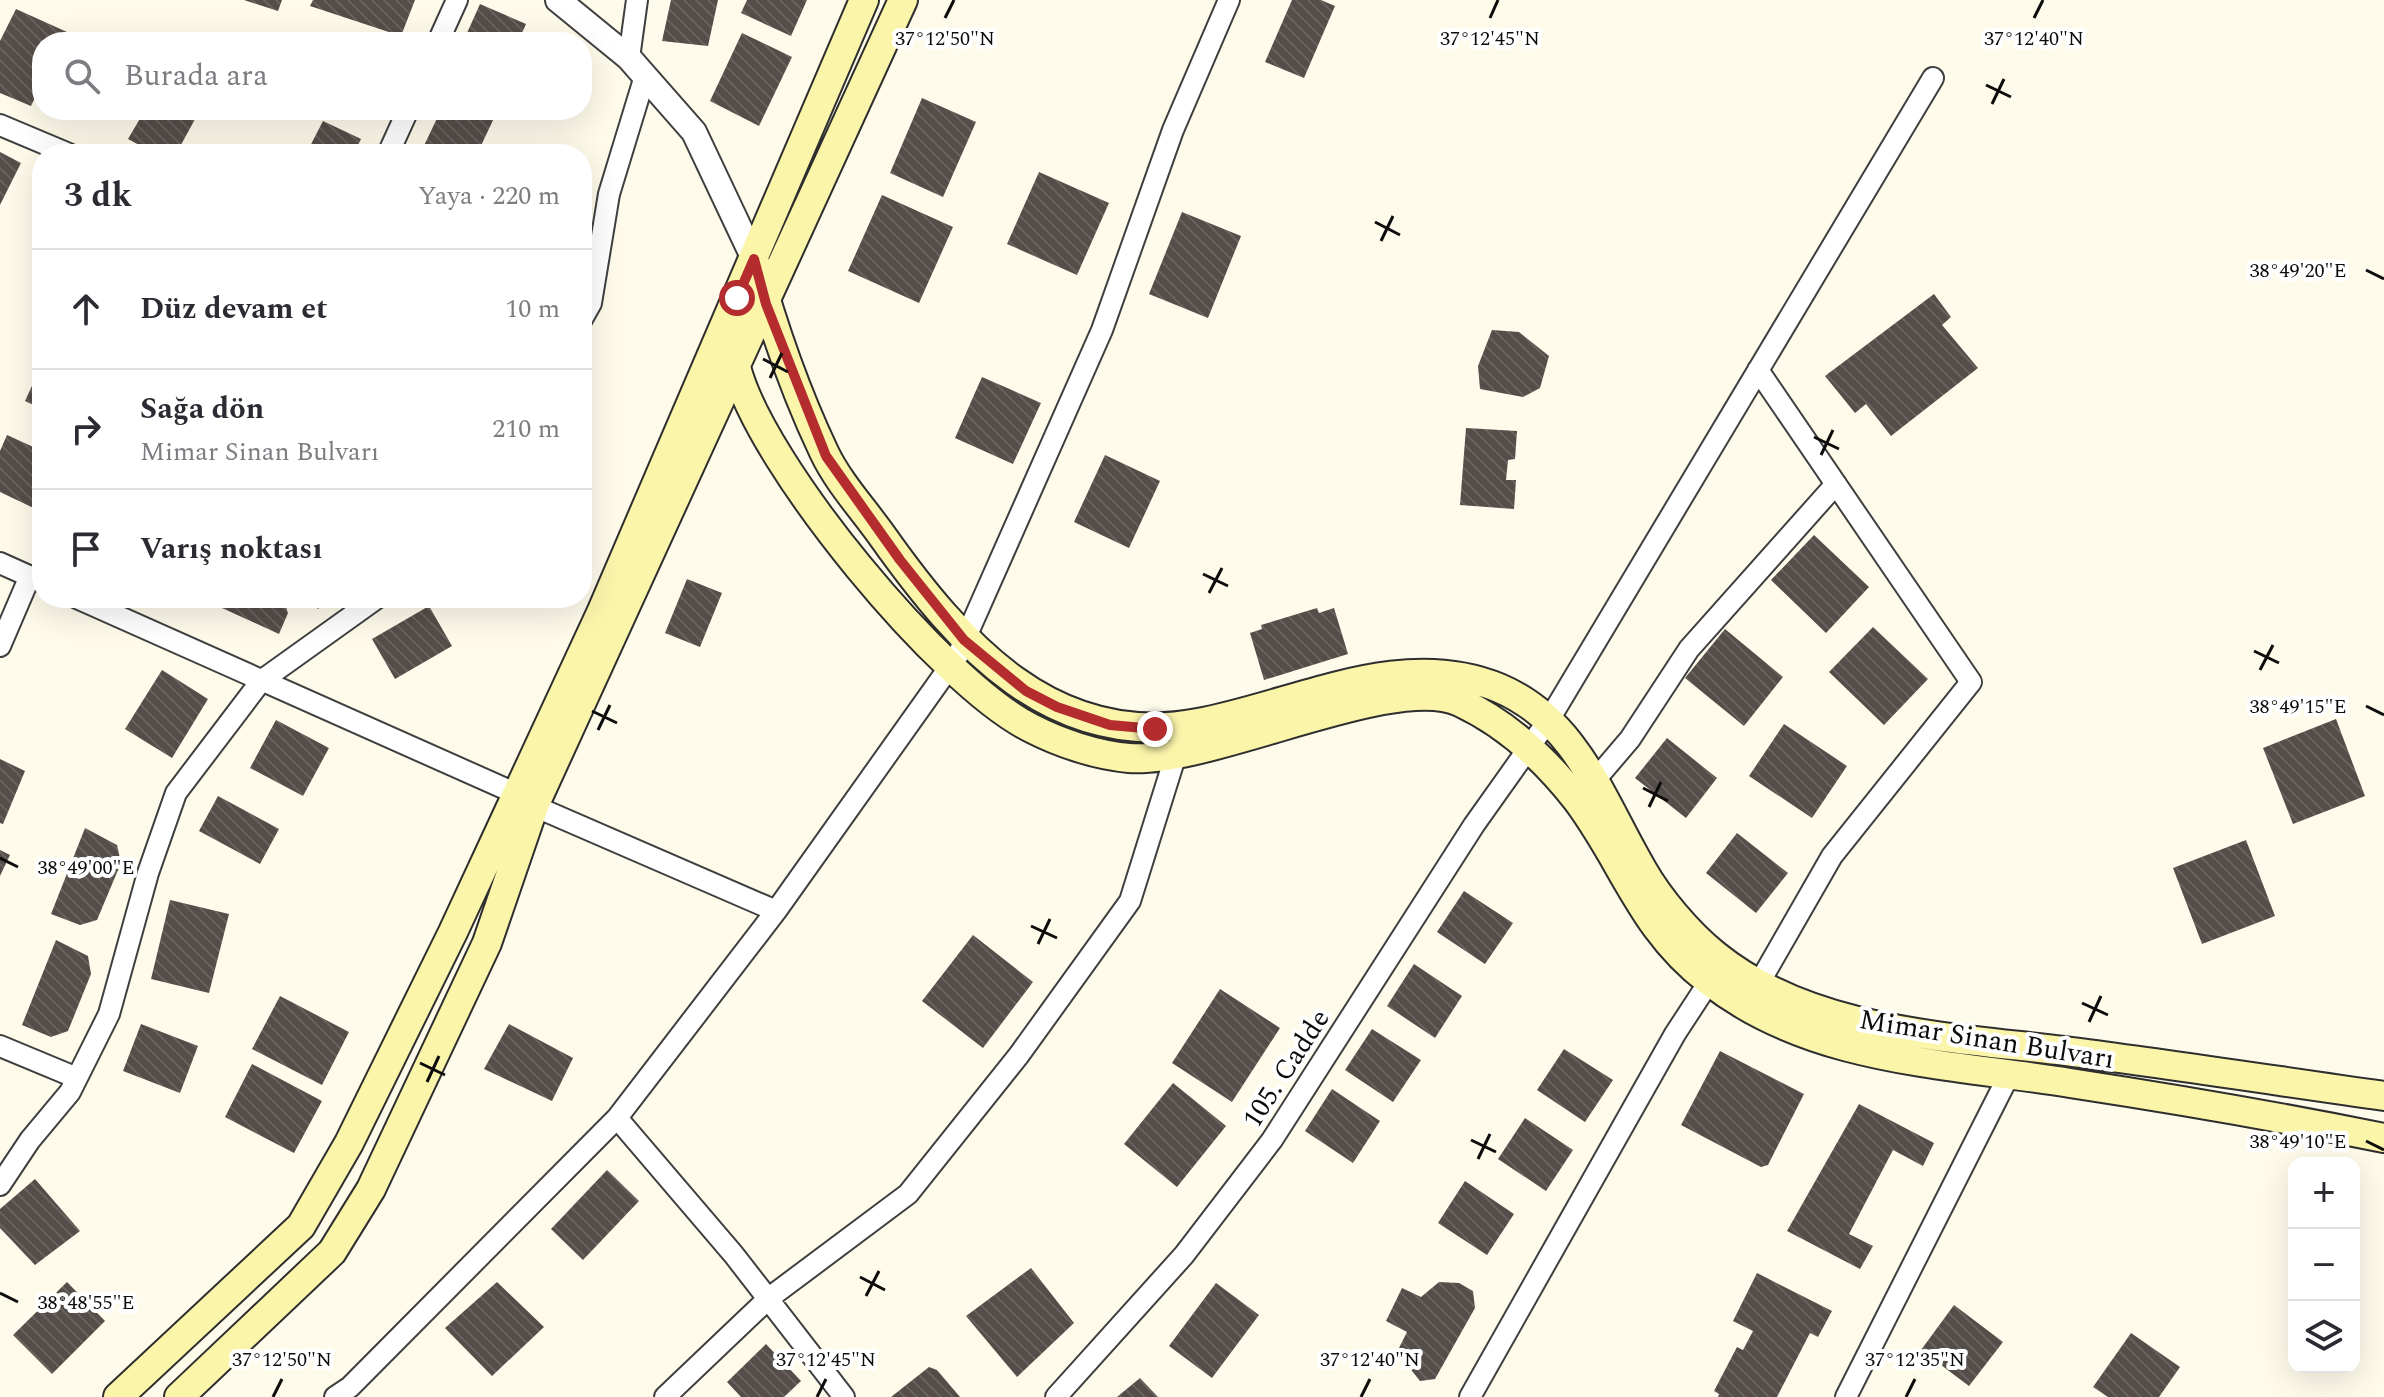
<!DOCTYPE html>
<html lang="tr">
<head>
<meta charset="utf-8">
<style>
	:root { --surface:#fff; --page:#f7f7f7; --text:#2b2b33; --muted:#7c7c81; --line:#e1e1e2 }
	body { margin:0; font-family:Spectral,serif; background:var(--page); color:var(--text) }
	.controls { position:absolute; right:24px; bottom:24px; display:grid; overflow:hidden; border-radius:16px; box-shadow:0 8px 32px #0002 }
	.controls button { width:72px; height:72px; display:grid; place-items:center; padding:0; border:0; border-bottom:2px solid var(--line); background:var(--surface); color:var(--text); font:40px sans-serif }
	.stop { position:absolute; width:24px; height:24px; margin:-18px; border:6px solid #b42c2d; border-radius:50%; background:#fff }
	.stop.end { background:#b42c2d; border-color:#fff; box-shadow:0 2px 8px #0008 }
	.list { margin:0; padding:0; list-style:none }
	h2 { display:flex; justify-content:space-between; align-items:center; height:104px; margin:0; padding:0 32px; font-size:34px }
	h2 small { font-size:26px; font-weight:400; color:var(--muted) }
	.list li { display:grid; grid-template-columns:52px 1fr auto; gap:24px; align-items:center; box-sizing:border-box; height:120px; padding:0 32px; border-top:2px solid var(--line) }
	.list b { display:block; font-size:30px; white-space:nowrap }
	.list p { margin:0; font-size:26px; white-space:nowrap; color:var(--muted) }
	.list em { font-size:26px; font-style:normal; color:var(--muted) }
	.icon { flex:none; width:44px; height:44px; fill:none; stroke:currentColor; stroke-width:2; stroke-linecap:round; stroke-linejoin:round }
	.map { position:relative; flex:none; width:2384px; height:1397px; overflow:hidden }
	.search { position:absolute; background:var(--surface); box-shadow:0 8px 32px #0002; left:32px; top:32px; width:560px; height:88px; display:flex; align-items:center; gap:20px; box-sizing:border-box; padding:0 28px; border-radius:32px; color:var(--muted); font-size:30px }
	.panel { position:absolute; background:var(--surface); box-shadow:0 8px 32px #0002; left:32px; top:144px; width:560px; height:464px; border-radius:32px }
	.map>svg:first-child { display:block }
	.building { fill:url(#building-back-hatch) }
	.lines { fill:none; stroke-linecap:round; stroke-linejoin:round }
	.minor-casing { stroke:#3f3f3f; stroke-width:24 }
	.tertiary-casing { stroke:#3f3f3f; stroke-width:28 }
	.secondary-casing { stroke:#2e2e2e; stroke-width:32 }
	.minor { stroke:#fff; stroke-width:20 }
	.tertiary { stroke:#fff; stroke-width:24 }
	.secondary { stroke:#fbf5aa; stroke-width:28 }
	.route { stroke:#b42c2d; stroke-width:10 }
	.ticks { fill:none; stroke:#0c0c0c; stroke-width:3 }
	.labels { text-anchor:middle; stroke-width:8; stroke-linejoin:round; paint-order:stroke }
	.street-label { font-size:28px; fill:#0c0c0c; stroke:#fff }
	.ticks-label { font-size:20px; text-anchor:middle; fill:#0c0c0c; stroke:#fff; stroke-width:8; stroke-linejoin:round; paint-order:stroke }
</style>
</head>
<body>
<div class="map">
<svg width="2384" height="1397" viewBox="0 0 2384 1397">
	<defs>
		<pattern id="building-back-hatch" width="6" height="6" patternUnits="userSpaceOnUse" patternTransform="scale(2)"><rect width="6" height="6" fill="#544d49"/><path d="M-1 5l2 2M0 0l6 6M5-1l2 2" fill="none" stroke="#68625f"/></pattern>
	</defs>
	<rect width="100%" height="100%" fill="#fefbeb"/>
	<path class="building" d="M244,0H282L278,11Z
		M313,0H415L401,36L310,6Z
		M671,0H718L708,46L662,41Z
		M747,0H807L791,36L741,13Z
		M1292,0H1321L1335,6L1304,78L1265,62Z
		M480,4L526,24L518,42H463Z
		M16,9L67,32L62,42H42V83L31,106L0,93V41Z
		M742,33L792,57L759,126L710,101Z
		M922,98L976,122L943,197L890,173Z
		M145,110H200L176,154H156L128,139Z
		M441,110H487L496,114L477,154H420Z
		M323,121L361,139L354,154H306Z
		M0,152L21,163L0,205Z
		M1039,172L1109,203L1077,275L1007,244Z
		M882,195L953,227L919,303L848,271Z
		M1182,212L1241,236L1208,318L1149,294Z
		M1934,294L1951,317L1942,325L1978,368L1891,436L1866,404L1855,413L1825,376Z
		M1492,330L1519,332L1549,356L1540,388L1523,397L1480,389L1478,366Z
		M42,364V409L25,401Z
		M982,377L1041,403L1013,464L955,438Z
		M1466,428L1517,431L1515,459L1508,460L1506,480H1516L1514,509L1460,505Z
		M7,435L42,451V512L0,492V451Z
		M1105,455L1160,481L1129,548L1074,522Z
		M1814,535L1869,587L1826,633L1771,580Z
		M687,579L722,593L700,647L665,633Z
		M200,598H283L288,613L279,634Z
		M309,598H331L318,609Z
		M429,606L452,646L395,679L372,639Z
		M1317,608L1319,613L1334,608L1348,654L1264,680L1250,633L1262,629L1261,625Z
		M1873,627L1928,679L1884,725L1829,672Z
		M1725,629L1783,677L1744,726L1685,678Z
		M162,670L208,699L172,758L125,729Z
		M2336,719L2365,796L2293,824L2263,748Z
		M276,720L329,748L303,796L250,768Z
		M1784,724L1847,766L1812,818L1749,776Z
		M1667,738L1717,778L1686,818L1635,778Z
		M0,759L25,771L3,824L0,823Z
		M218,796L279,829L260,864L199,831Z
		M85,828L117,845L121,863L97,920L80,925L51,914Z
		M1737,833L1788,873L1756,913L1706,873Z
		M2246,840L2275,916L2202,944L2173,868Z
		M0,850L10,855L0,876Z
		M1464,891L1513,923L1485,964L1437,932Z
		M170,900L229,914L209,993L151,979Z
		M973,935L1033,982L983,1048L922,1001Z
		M56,940L88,956L91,974L68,1031L51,1037L22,1025Z
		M1414,964L1462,996L1435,1038L1387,1006Z
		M1220,989L1280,1028L1232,1102L1172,1063Z
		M280,996L349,1032L322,1085L252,1049Z
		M141,1024L198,1046L180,1093L123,1071Z
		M509,1024L573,1058L552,1101L484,1069Z
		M1372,1029L1421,1060L1393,1102L1345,1070Z
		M1564,1049L1613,1080L1585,1122L1537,1090Z
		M1720,1051L1804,1094L1768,1165L1761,1167L1681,1125Z
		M252,1064L322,1101L294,1153L225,1117Z
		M1173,1083L1226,1126L1177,1187L1124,1144Z
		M1332,1089L1380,1121L1353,1163L1305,1131Z
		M1859,1104L1934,1143L1923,1166L1893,1150L1849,1234L1873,1246L1860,1269L1787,1231Z
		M1525,1118L1573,1150L1546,1191L1498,1159Z
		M607,1170L639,1201L583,1260L551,1229Z
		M35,1179L80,1231L35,1265L0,1228V1209Z
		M1465,1181L1514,1214L1487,1255L1438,1223Z
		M1031,1268L1074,1323L1017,1377L966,1316Z
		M1757,1273L1832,1311L1818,1337L1810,1333L1777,1397H1718L1719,1394L1714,1391L1737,1347L1743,1350L1753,1331L1733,1321Z
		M67,1282L105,1321L52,1374L13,1335Z
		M497,1282L544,1327L492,1376L445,1328Z
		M1439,1282L1459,1283L1473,1291L1475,1308L1435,1379L1420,1381L1397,1352L1407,1332L1386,1321L1402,1288L1421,1297Z
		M1216,1283L1259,1315L1212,1378L1169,1346Z
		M1954,1305L2003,1342L1969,1386L1921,1350Z
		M2131,1333L2180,1367L2159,1397H2108L2093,1387Z
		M766,1344L801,1381L784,1397H741L727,1382Z
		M929,1367L937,1370L960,1397H891Z
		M1140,1378L1158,1397H1117Z"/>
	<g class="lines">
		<defs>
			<path id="minor" d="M438,42L457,0
				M629,58L637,0
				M0,125L69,154
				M388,154L408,110
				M582,319L591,303L609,194L645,76
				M0,563L40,581
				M77,598L517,794L534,806L776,911
				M0,646L30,576
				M1595,780L1630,739L1689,649L1836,484
				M1758,985L1832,856L1971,682L1758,370
				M0,1046L77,1078
				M617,1118L734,1255L844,1397
				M0,1185L30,1140L70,1092L109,1014L148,873L176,793L261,681L377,598
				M335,1397L350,1387L617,1118L776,911L958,655L1102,330L1173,130L1229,0
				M665,1397L769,1298L908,1194L1019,1055L1130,901L1176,754
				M1056,1397L1184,1255L1272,1140L1474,825L1550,718L1933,78
				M1470,1397L1675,1034L1709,982
				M1846,1397L2010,1073"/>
			<path id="tertiary" d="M558,0L629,58L694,132L754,259"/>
			<path id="secondary" d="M754,259C772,324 795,391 824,452C838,482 864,510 883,537C959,644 1053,751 1198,723C1296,705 1401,647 1499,688C1577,721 1602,801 1642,869C1659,899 1688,933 1715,955C1816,1037 1965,1037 2088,1054C2187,1067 2285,1082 2384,1096
				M729,316C732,332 732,351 736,367C760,464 941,683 1031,728C1060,743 1096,755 1129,758C1212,764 1394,671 1460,702C1507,724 1545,759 1577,800C1625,864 1641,929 1709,981C1812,1062 1946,1063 2070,1083C2175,1099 2280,1117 2384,1138
				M118,1397L301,1226L349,1143L453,932L601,613L864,0
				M179,1397L332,1252L371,1189L487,943L534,806L903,0"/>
		</defs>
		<use href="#minor" class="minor-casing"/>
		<use href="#tertiary" class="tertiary-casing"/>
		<use href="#secondary" class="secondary-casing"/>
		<use href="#minor" class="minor"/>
		<use href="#tertiary" class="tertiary"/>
		<use href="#secondary" class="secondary"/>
	</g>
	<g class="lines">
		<path class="route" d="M737,298L754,259L766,304L826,456L900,560L964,640L1026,691L1057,707L1110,725L1155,729"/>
	</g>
	<path class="ticks" d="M945,18L954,0M1490,18L1498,0M2034,18L2043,0M1986,85L2011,97M1992,104L2004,79M1375,222L1400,235M1381,241L1393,216M2366,270L2384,279M763,359L788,372M770,378L782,353M1814,437L1839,449M1821,455L1833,430M1203,574L1228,586M1209,593L1222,568M2254,651L2279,663M2260,670L2273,645M2366,706L2384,715M592,711L617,723M598,730L610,705M1643,788L1668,801M1649,807L1661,782M0,858L18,867M1031,926L1057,938M1038,944L1050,919M2082,1003L2108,1015M2089,1022L2101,996M420,1063L445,1075M427,1082L439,1056M1471,1140L1496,1152M2366,1141L2384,1150M1478,1159L1490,1134M860,1277L885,1290M0,1293L18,1302M866,1296L879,1271M273,1397L282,1379M817,1397L826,1379M1361,1397L1370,1379M1906,1397L1915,1379"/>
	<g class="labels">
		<g class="street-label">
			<text transform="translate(1987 1038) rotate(9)" y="10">Mimar Sinan Bulvarı</text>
			<text transform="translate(1285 1068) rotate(-57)" y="10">105. Cadde</text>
		</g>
	</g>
	<g class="ticks-label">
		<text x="945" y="45">37°12'50"N</text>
		<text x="1490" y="45">37°12'45"N</text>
		<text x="2034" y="45">37°12'40"N</text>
		<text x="2298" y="277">38°49'20"E</text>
		<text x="2298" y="713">38°49'15"E</text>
		<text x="86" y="874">38°49'00"E</text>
		<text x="2298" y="1148">38°49'10"E</text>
		<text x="86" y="1309">38°48'55"E</text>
		<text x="282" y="1366">37°12'50"N</text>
		<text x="826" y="1366">37°12'45"N</text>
		<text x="1370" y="1366">37°12'40"N</text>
		<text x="1915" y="1366">37°12'35"N</text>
	</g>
</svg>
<div class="controls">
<button>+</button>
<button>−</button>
<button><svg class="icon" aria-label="layers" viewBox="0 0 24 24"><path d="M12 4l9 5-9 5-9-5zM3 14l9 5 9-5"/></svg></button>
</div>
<div class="stop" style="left:737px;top:298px"></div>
<div class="stop end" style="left:1155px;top:729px"></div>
<div class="search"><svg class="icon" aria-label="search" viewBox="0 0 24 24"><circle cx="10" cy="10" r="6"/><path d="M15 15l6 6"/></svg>Burada ara</div>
<section class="panel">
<h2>3 dk<small>Yaya · 220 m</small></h2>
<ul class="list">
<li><svg class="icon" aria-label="ahead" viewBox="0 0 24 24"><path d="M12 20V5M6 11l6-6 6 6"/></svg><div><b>Düz devam et</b></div><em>10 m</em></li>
<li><svg class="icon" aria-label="right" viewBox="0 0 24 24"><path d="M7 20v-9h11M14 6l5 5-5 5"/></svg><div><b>Sağa dön</b><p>Mimar Sinan Bulvarı</p></div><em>210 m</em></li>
<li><svg class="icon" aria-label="arrive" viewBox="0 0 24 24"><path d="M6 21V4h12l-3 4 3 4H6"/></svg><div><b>Varış noktası</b></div></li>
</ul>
</section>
</div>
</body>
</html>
